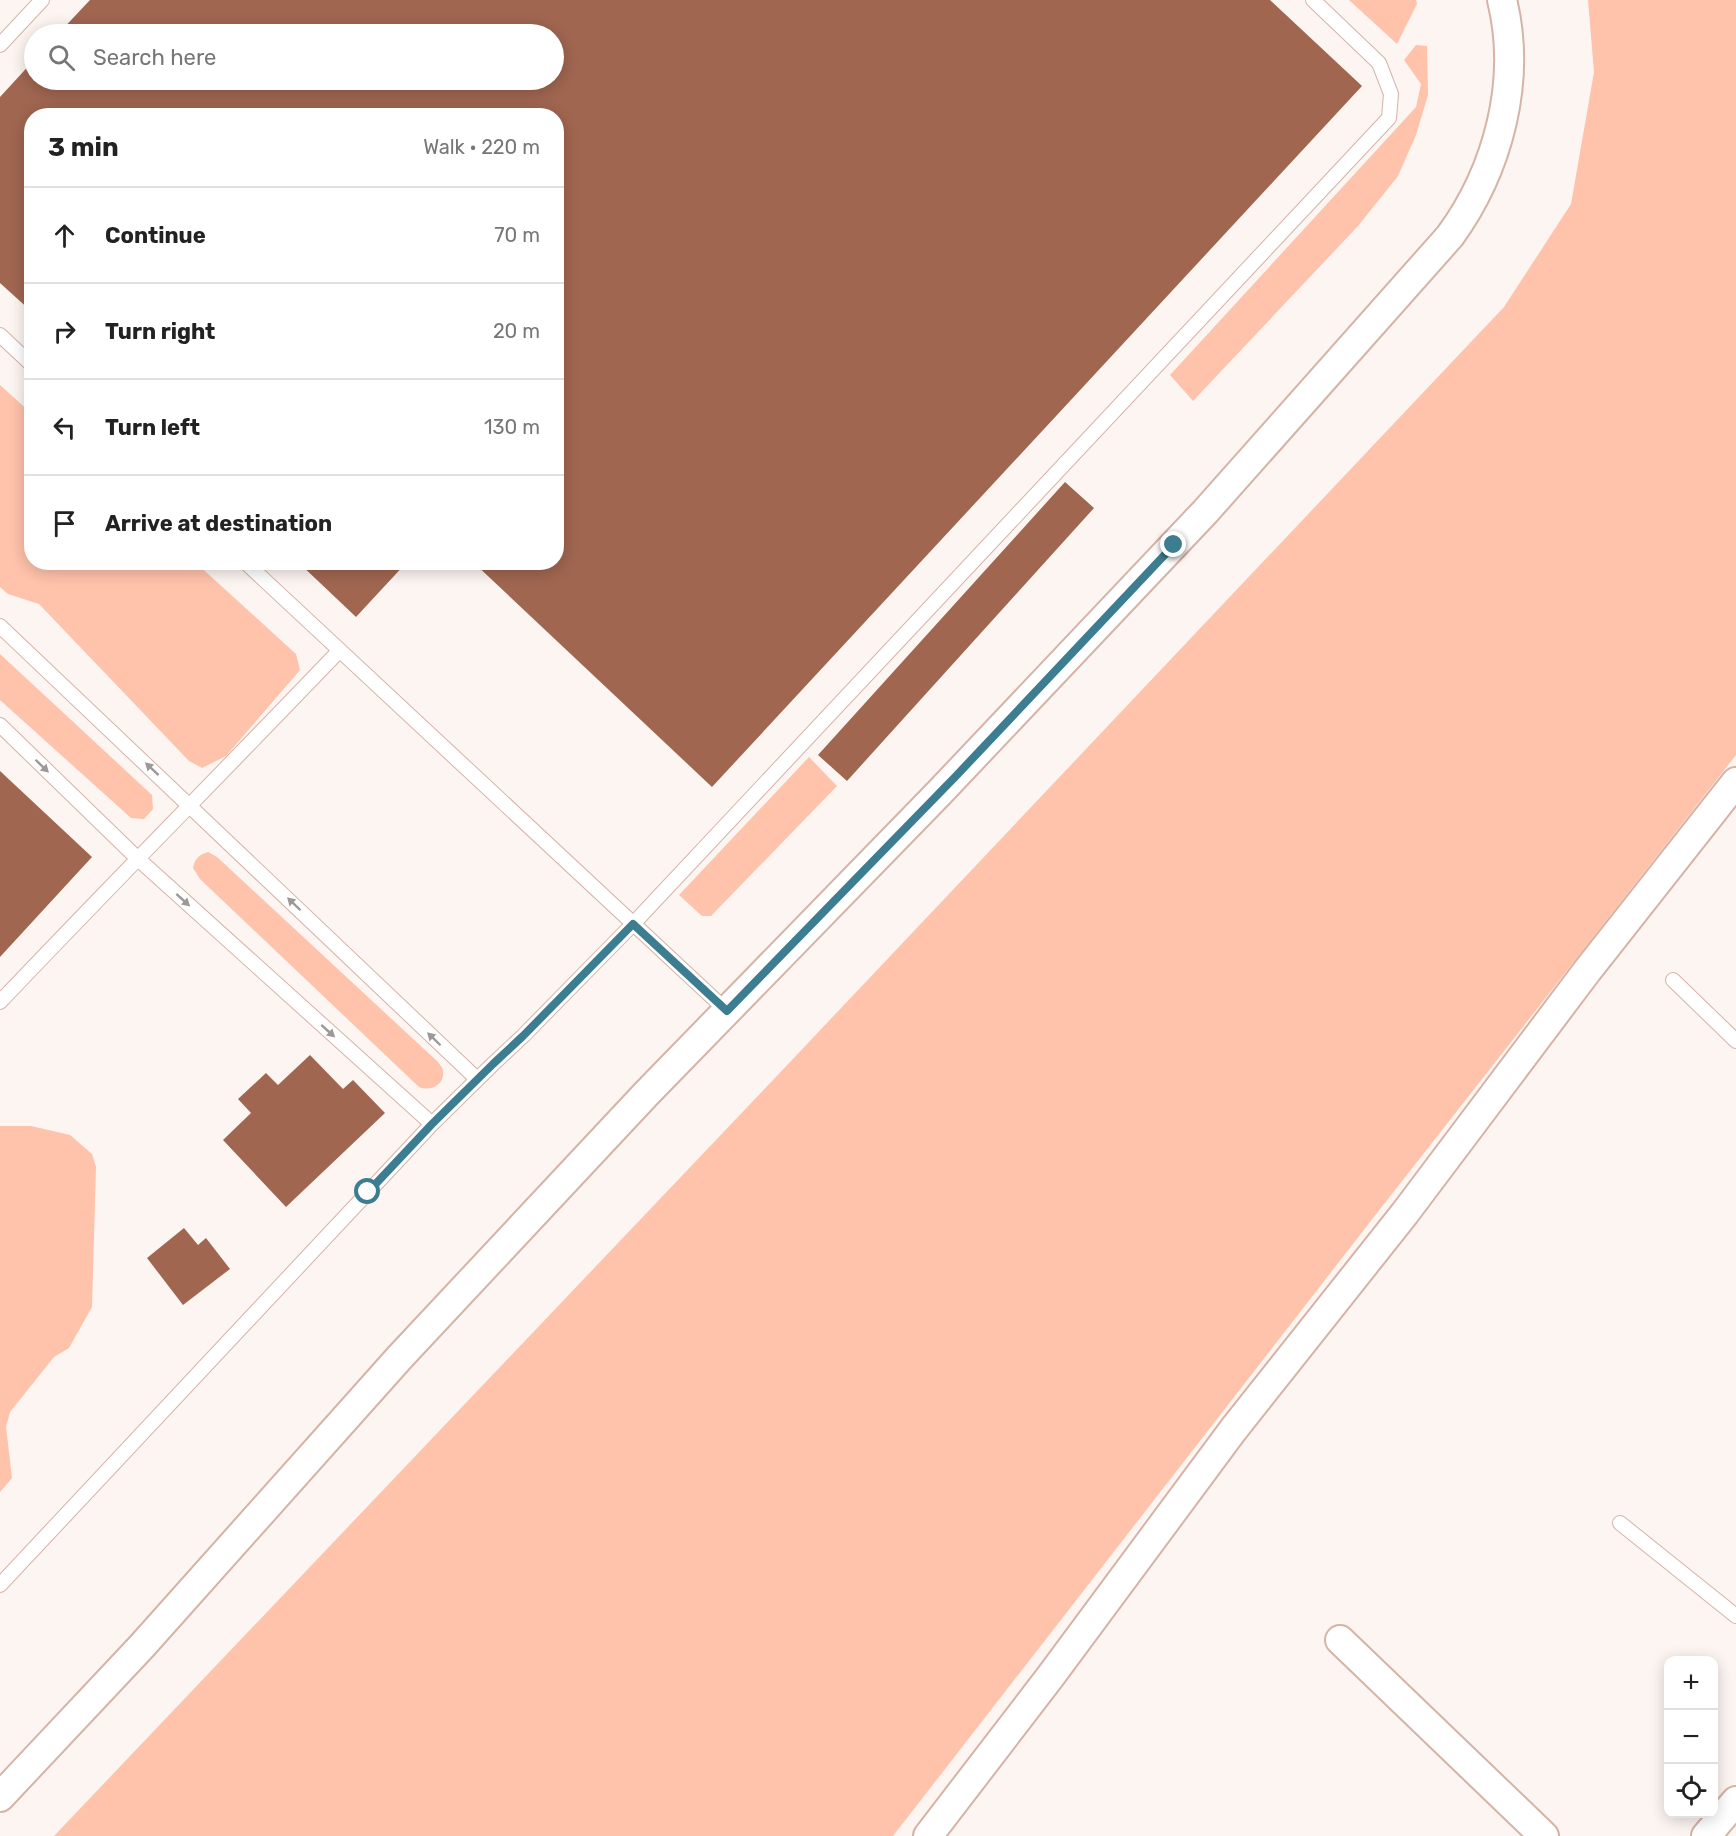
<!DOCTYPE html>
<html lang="en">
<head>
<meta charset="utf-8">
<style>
	:root { --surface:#fff; --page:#f2f2f2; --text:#222; --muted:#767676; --line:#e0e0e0 }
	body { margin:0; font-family:Rubik,sans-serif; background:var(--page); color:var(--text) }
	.controls { position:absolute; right:18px; bottom:18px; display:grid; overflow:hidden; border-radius:12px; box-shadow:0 3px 15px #0003 }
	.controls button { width:54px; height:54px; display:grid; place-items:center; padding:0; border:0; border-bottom:2px solid var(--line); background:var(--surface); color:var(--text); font:30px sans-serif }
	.stop { position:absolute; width:18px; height:18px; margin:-14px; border:4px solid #3d7d91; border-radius:50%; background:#fff }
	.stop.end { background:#3d7d91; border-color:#fff; box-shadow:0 2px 6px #0008 }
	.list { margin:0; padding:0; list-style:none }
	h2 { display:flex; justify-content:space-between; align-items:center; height:78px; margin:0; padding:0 24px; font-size:26px }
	h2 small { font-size:20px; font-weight:400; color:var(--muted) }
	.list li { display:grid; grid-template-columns:39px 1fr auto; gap:18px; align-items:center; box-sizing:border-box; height:96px; padding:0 24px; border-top:2px solid var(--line) }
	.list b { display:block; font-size:22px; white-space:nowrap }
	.list em { font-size:20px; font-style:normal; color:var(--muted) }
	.icon { flex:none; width:33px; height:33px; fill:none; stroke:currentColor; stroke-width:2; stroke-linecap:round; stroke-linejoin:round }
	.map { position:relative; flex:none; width:1736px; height:1836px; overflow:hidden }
	.search { position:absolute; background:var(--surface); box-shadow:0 3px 15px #0003; left:24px; top:24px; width:540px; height:66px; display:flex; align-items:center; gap:15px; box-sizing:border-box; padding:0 21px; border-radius:33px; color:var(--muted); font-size:22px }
	.panel { position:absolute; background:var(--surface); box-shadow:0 3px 15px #0003; left:24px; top:108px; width:540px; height:462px; border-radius:24px }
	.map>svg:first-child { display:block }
	.green { fill:#ffc2ab }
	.building { fill:#a06650 }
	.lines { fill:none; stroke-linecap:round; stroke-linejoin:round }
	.service-casing { stroke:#d5b3a7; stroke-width:16 }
	.minor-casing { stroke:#d5b3a7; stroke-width:32 }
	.service { stroke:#fff; stroke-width:14 }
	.minor { stroke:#fff; stroke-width:28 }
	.oneway { fill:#9e9897 }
	.route { stroke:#3d7d91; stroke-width:8 }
</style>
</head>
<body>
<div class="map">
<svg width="1736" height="1836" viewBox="0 0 1736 1836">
	<rect width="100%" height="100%" fill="#fcf5f2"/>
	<path class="green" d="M1349,0H1416L1417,4L1397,44Z
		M1588,0H1736V755L1377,1213L893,1836H54L774,1079L1504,307L1571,204L1594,72Z
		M1416,45L1427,46L1428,95L1416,135L1398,176L1358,226L1193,401L1170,375L1416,107L1421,84L1404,60Z
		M0,385L31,413L32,562L196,563L296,654L300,670L226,756L202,768L189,761L39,604L8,594L0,587Z
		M0,654L152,795L153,809L144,819L131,818L0,700Z
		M809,757L837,786L711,916H702L679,895Z
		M208,852L217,857L438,1062C440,1065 443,1068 443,1071C445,1085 430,1092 419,1087L200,879L193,868C195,858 199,855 208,852Z
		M0,1126H31L70,1135L92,1154L96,1167L92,1307L69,1348L54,1357L10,1412L6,1427L12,1478L0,1492Z"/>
	<path class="building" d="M90,0H1270L1362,86L712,787L473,562H556V116H32V312L0,283V97L34,60V80H554V34H58Z
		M1065,482L1094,508L847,781L818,755Z
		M298,562H407L356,617Z
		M0,771L92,857L0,957Z
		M310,1055L343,1089L353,1080L385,1113L286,1207L223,1140L251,1113L238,1099L266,1073L278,1085Z
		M184,1228L198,1245L206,1238L230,1269L183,1305L147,1258Z"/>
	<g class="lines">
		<defs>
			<path id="service" d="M0,45L42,0
				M0,335L32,365
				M245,562L727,1011
				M0,626L477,1079
				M0,725L137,858L432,1124
				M1673,980L1736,1041
				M0,1002C112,884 227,768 339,651
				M1620,1523L1736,1616
				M0,1585L432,1124L493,1064L523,1036L633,924L1389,118L1391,94L1379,63L1313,0"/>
			<path id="minor" d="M1340,1640L1544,1836
				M0,1797L142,1646L400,1357L646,1094L940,792L1205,512L1450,236C1498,170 1522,81 1502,0
				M928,1836L1050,1677L1233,1430L1405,1213L1587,971L1736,782
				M1706,1836L1736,1801"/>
		</defs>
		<use href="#service" class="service-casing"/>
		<use href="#minor" class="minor-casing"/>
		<use href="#service" class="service"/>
		<use href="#minor" class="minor"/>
	</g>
	<defs><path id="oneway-solid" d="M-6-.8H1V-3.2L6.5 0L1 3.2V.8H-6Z" transform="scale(1.5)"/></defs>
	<g class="oneway">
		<use href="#oneway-solid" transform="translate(42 766) rotate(44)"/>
		<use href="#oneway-solid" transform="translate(152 769) rotate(-137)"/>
		<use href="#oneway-solid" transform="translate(183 900) rotate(42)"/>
		<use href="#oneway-solid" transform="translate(294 904) rotate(-136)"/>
		<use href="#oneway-solid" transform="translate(328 1031) rotate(42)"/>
		<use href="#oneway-solid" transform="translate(434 1039) rotate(-136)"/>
	</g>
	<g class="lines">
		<path class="route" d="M368,1192L432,1124L493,1064L523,1036L633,924L727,1011L956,776L1174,545"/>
	</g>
</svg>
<div class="controls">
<button>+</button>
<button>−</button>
<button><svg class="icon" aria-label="locate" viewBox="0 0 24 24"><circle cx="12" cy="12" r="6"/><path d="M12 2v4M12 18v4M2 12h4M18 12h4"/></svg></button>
</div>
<div class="stop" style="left:368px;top:1192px"></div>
<div class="stop end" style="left:1174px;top:545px"></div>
<div class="search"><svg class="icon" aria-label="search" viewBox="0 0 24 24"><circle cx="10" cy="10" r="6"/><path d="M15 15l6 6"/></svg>Search here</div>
<section class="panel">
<h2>3 min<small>Walk · 220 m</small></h2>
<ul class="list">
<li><svg class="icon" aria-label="ahead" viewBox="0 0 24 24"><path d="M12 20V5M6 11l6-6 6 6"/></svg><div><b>Continue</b></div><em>70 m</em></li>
<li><svg class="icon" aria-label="right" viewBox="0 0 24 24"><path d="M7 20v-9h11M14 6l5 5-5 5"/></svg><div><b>Turn right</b></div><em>20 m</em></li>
<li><svg class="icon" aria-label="left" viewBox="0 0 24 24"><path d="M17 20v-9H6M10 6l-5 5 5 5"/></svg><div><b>Turn left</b></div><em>130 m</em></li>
<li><svg class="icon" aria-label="arrive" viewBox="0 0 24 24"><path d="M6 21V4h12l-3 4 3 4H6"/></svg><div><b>Arrive at destination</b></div></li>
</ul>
</section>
</div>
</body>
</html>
